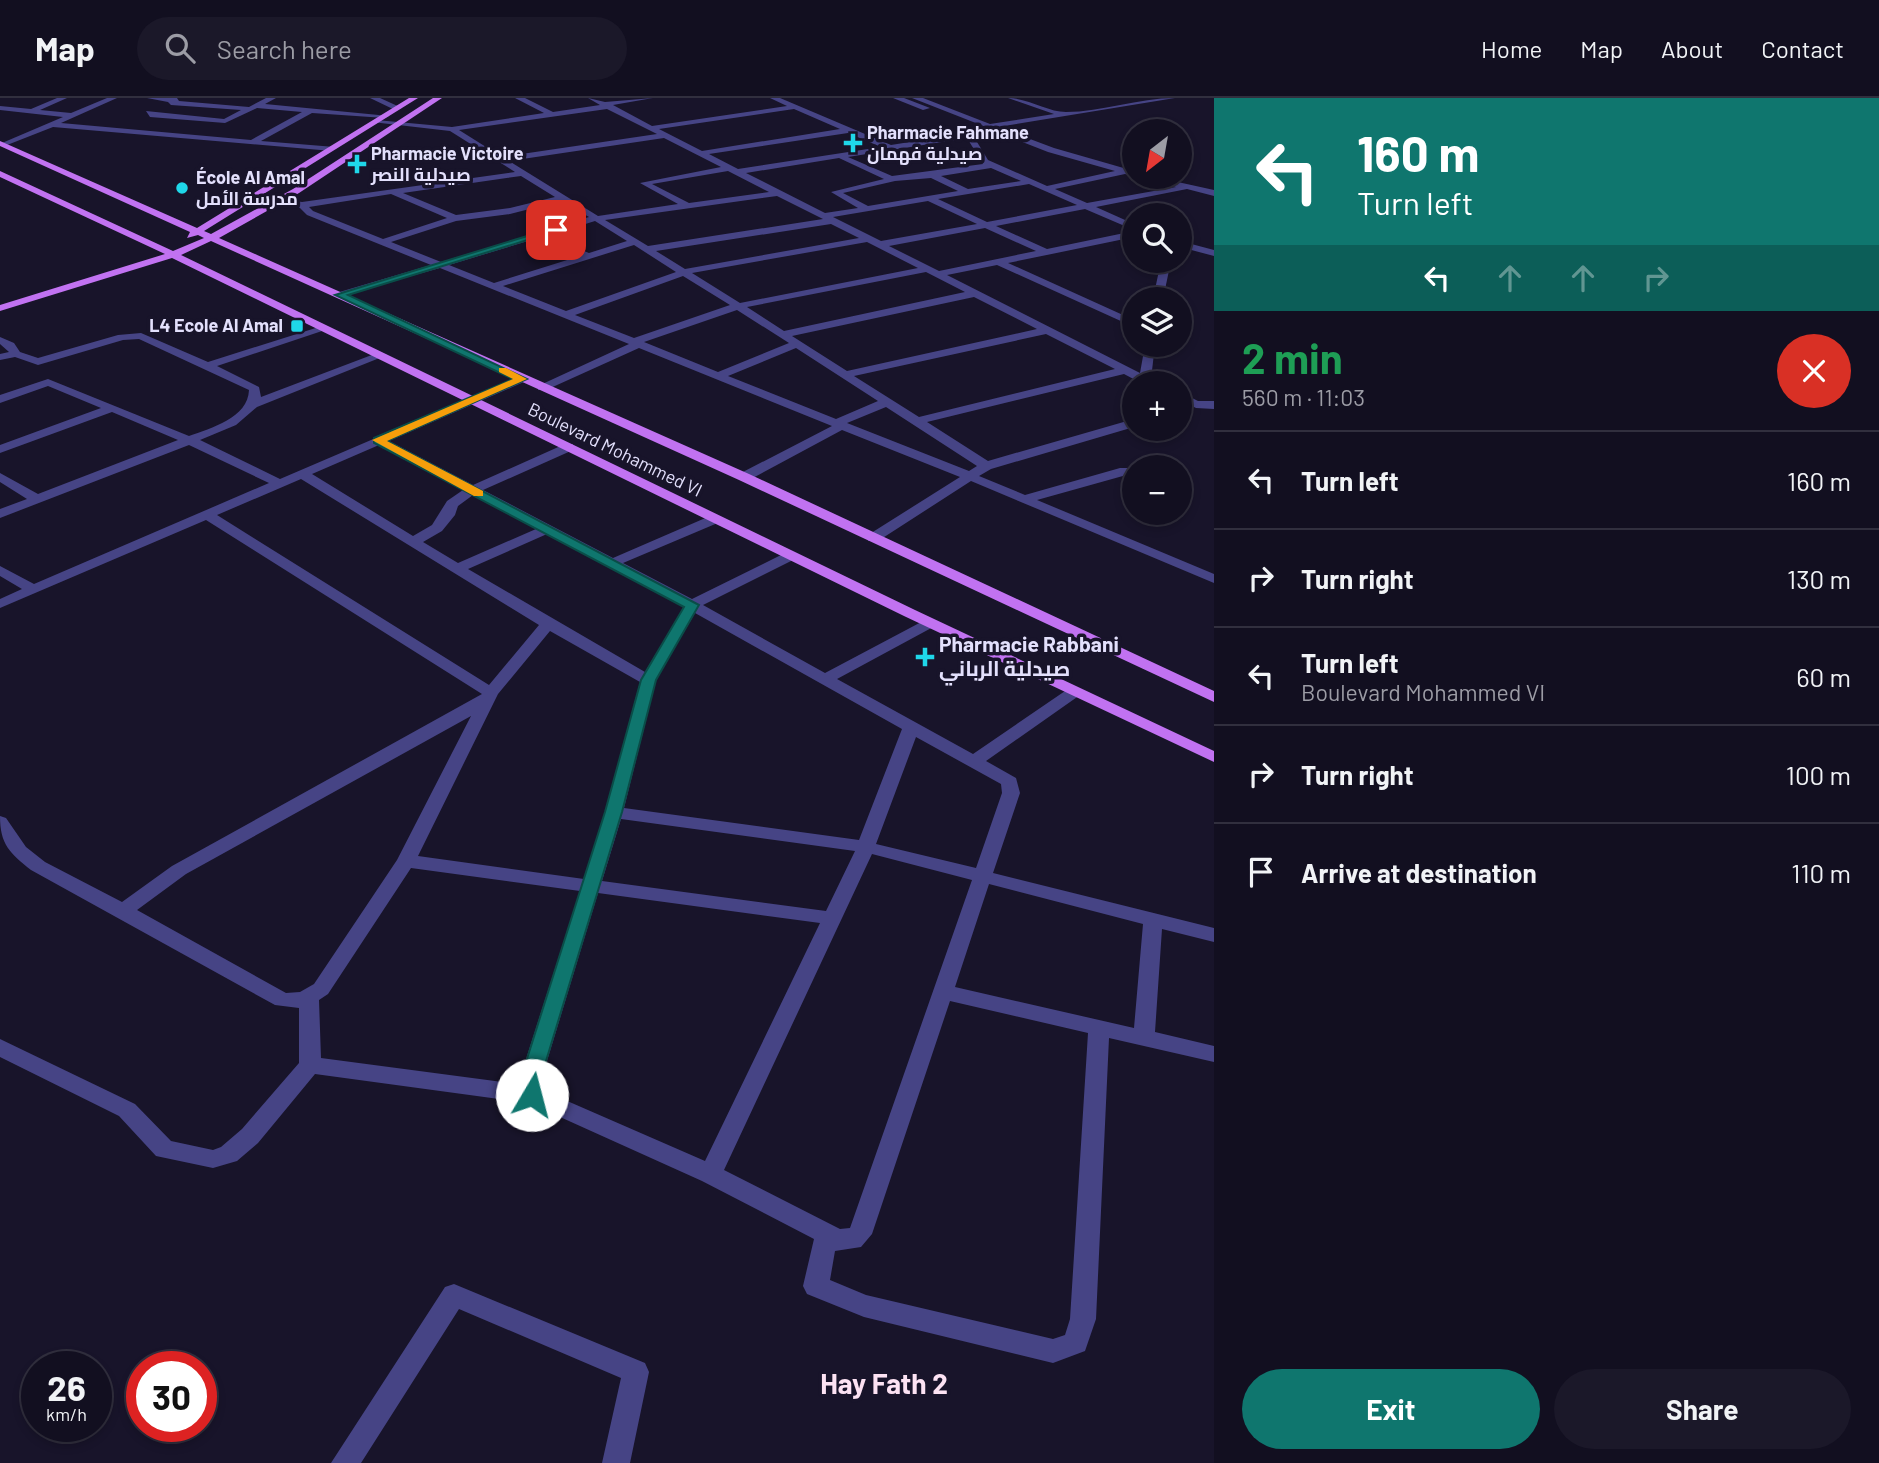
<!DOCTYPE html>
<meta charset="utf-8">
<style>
body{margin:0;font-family:Barlow,Cairo,sans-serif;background:#1b1829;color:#f1f3f6;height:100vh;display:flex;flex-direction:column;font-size:26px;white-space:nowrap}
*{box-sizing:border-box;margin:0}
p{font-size:23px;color:#9c9ca5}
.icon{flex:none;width:38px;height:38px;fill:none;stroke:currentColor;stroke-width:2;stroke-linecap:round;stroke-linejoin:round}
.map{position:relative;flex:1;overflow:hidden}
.panel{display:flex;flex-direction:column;background:#120f20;width:665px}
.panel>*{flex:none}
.top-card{background:#0f766e;color:#fff;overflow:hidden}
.needle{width:46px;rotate:211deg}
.fabs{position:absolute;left:1122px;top:21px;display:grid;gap:14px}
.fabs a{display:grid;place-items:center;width:70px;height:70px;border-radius:50%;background:#120f20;box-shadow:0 4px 10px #0003,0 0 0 2px #312f3e;font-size:35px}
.speed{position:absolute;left:21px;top:1253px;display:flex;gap:14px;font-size:35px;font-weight:700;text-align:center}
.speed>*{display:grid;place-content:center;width:91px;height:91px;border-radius:50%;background:#120f20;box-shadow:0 4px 10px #0003,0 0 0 2px #312f3e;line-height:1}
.speed small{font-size:18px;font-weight:400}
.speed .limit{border:10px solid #d22;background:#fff;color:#111}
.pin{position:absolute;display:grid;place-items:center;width:60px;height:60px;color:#fff;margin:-30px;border-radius:14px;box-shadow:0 4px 10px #0006}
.me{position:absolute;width:77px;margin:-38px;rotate:8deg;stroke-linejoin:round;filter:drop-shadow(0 0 5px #0008)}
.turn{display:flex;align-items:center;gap:24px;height:147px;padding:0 28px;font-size:32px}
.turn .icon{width:91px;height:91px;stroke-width:2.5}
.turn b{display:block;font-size:49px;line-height:60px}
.lanes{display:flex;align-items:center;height:66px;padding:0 28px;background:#0003;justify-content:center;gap:35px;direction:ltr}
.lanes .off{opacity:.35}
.round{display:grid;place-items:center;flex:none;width:74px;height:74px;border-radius:37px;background:#1b1829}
.head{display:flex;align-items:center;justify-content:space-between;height:119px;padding:0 28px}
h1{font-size:42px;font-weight:700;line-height:52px;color:#1e9e55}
.primary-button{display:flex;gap:14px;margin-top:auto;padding:14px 28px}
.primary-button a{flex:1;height:80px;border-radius:42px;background:#0f766e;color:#fff;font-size:28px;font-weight:700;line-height:80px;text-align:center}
.primary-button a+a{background:#1b1829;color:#f1f3f6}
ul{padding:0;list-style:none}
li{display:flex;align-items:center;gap:21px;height:98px;padding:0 28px;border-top:2px solid #312f3e}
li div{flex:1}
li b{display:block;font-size:26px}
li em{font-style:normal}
header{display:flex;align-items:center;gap:42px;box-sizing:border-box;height:98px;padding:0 35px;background:#120f20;border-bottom:2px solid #312f3e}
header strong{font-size:33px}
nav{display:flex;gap:38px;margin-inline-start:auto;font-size:24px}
.search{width:490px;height:63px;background:#1b1829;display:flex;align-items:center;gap:18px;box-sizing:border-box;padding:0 24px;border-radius:38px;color:#9c9ca5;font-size:26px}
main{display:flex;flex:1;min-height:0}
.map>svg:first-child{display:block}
</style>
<header>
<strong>Map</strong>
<div class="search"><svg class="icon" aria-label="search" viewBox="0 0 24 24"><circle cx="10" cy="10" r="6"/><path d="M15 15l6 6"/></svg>Search here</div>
<nav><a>Home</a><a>Map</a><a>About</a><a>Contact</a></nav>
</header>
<main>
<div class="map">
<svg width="1214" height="1365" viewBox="0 0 1214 1365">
<rect width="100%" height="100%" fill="#18142a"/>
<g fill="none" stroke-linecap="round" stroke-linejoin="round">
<!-- minor -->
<path fill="#464485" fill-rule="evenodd" d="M57 0H67L40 12 71 15 107 0H117L61 25 251 42 302 14 257 10 225 25 150 19 146 13 224 21 241 12 171 7 168 4 147 0H177L179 3 249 9 266 0H276L265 6 389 18 385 20 312 15 261 43 335 49 332 53 53 29 2 49V45L63 19 0 12V8L31 11Z
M370 0H380L402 10 395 12Z
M515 0H525L553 14 600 7 588 0 605 4 653 0 613 7 652 28 787 8 770 0H780L891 47 991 31 912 0H923L990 26 1054 16 1008 0C1028 0 1048 14 1066 14 1102 14 1138 0 1175 0L998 29 1054 50 1134 73V79L1125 76 1055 91 1087 105 1176 89 1141 79H1155L1214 92V98L1187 91 1096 109 1134 126V132L1085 111 996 128 1047 151 1134 133V139L1008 165 1134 222V229L997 167 947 177 1140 275 1145 247H1155L1151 281 1157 285H1141L1124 276 927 324 988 363 1134 321V329L991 371 979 378 1025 397 1120 370H1130V376L1037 402 1214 476V485L971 383 878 443H868V437L960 379 842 332 749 382H739V376L832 328 639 250 546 292H538V288L629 246 440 170 336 199V195L431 167 307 117 300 110 252 99 256 96 302 104 515 74 450 33 372 24 376 22 452 29 544 15ZM607 11 657 36 502 59 459 32ZM794 11 840 31 702 53 659 31ZM848 35 881 49 738 71 709 56ZM999 35 1048 54 1115 73 1047 88 988 62 974 39ZM664 40 721 69 640 85 678 106 598 118 509 63ZM967 40 983 66 892 78 848 59ZM839 60 884 81 831 94 858 110 825 115 746 75ZM991 70 1021 83 968 91 941 78ZM728 73 769 94 689 105 652 86ZM521 78 555 99 510 110 456 117 403 95ZM931 80 958 93 868 108 843 95 895 83ZM1029 86 1077 107 987 124 938 101ZM391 96 447 120 383 141 313 113 309 109ZM777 98 823 121 648 148 605 122ZM561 103 589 119 441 164 391 144 456 123 510 116ZM928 103 977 126 881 143 833 119ZM595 123 627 143 589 155 547 138ZM831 126 859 140 685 171 656 153ZM985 130 1036 153 939 173 889 148ZM538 140 580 158 494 185 449 167ZM867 144 918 170 740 205 692 175ZM634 147 676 174 566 213 503 188ZM926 174 965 194 784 233 747 209ZM683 178 730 207 634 240 575 217ZM974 199 1037 231 847 273 792 238ZM737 212 789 245 718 274 644 244ZM1046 236 1115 271 919 319 854 278ZM796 250 878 303 836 321 728 278ZM886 309 977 368 969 373 847 325Z
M893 0H904L930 10 923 12Z
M1180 143 1214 152V158L1180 149Z
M1161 163H1171L1163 201H1153Z
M322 228 331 230 217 268 259 289 261 299 377 255 387 257 257 309 236 327 200 342 280 381 518 279H526V283L389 343 473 387 565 346H573V352L483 392 613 460 710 418H720V424L623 465 692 501 785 455H795V461L703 507 825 575 925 522H935L938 525 935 528 837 581 973 656 1068 591H1080L1082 594 1080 597 986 663 1016 680 1020 695 993 775 1214 830V844L1162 831 1155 934 1214 948V964L1109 940 1096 1221 1085 1253 1053 1265 864 1219 807 1196 803 1188 814 1141 702 1083 529 1005 315 976 258 1045 237 1063 213 1070 156 1058 119 1018 0 959V941L135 1006 171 1043 213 1052 221 1049 242 1031 299 965V910L275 907 31 772C10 755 0 747 0 718L6 720 26 749 45 764 122 804 172 768 482 596 206 422 0 510V501L22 491 0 478V468L34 486 269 385 189 347 0 420V411L27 401 0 384V375L38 396 178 342 112 314 0 355V347L101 310 48 288 0 305V297L48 281 189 338C211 330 248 320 249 292L139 241 123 242 38 267 15 259 0 262V256L9 254 0 246V239L14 245 20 254 38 260 118 237 141 235 208 264ZM379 347 463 392 447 403 432 427 413 438 312 376ZM301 381 539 527 489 587 217 417ZM473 397 536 431 458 465 423 444 442 433 455 417 458 408ZM547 436 684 509 645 574 468 471ZM695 515 902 631 859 742 624 710 656 582ZM550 533 640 584 605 714 584 781 418 758 498 596ZM471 618 397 762 314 886 300 894 286 895 137 812 186 776ZM916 639 1001 686 1002 695 976 770 876 746ZM621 721 855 753 826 813 602 783ZM872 756 972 782 850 1130 840 1131 724 1072ZM411 770 580 793 518 986 321 960 319 902 328 896ZM989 786 1143 826 1134 930 955 889ZM598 795 820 825 705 1063 542 992 540 986ZM950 903 1088 935 1070 1221 1065 1237 1053 1241 866 1197 830 1182 835 1153 861 1149 872 1136Z
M1180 294 1198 303H1214V311L1196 310 1180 302Z
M454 1186 645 1265 649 1274 630 1365H602L621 1280 459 1211 361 1365H331L445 1189Z"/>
<!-- major -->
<path fill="#c172f1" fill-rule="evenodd" d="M409 0H418L204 133 211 136 293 91 433 0H442L299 95 219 140 749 376 1214 593V604L739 382 211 143 181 157 915 512 1214 653V664L904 518 172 160 0 213V207L165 156 0 79V73L173 153 204 140 198 137 187 140 190 134 0 48V43L197 130Z"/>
</g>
<!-- route -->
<path fill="#0f766e" stroke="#0a4d48" stroke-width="2" d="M553 130 560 132 348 197 527 281 387 343 699 507 656 582 622 714 539 986 542 997 539 1002H524L519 986 605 714 641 582 684 509 374 345V340L513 281 335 197Z"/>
<!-- slow -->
<path fill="#f59e0b" d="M499 270H506L527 281 387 343 483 393V398H474L372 342 513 281 499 274Z"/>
<!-- markers -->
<g fill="#1fd7e9" stroke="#18142a" stroke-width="2.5">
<path d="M849.5 34.5h7v7h7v7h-7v7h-7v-7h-7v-7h7z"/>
<path d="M353.5 55.5h7v7h7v7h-7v7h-7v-7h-7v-7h7z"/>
<circle cx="182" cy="90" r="7"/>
<rect x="290" y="221" width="14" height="14" rx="3.5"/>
<path d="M921.5 548.5h7v7h7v7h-7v7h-7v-7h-7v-7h7z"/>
</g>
<g text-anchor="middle" stroke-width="7" stroke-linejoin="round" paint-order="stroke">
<!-- far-poi labels -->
<g font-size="18" font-weight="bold" fill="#e3e0fc" stroke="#18142a" text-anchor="start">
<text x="867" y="41">Pharmacie Fahmane<tspan x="867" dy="21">صيدلية فهمان</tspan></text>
<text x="371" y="62">Pharmacie Victoire<tspan x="371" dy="21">صيدلية النصر</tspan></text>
<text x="196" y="86">École Al Amal<tspan x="196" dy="21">مدرسة الأمل</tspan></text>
<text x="283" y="234" text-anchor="end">L4 Ecole Al Amal</text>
</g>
<!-- far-street labels -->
<g font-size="18" fill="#e3e0fc" stroke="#18142a">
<text transform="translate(615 352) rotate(26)" y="6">Boulevard Mohammed VI</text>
</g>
<!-- poi labels -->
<g font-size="21" font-weight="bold" fill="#e3e0fc" stroke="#18142a" text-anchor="start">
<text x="939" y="554">Pharmacie Rabbani<tspan x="939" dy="24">صيدلية الرباني</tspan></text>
</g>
<!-- near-quarter labels -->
<g font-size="28" font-weight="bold" fill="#fce2f3" stroke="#18142a">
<text x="884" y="1296">Hay Fath 2</text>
</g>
</g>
</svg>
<div class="fabs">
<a><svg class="needle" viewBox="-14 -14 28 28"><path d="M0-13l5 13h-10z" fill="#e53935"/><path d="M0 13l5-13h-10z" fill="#9c9ca5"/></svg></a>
<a><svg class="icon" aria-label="search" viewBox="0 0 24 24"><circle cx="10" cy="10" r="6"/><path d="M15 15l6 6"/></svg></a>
<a><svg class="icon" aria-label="layers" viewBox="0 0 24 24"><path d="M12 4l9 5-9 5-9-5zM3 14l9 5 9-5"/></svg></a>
<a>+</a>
<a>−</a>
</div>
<div class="speed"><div>26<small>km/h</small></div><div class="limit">30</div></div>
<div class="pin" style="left:556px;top:132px;background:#d93025"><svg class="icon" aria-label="arrive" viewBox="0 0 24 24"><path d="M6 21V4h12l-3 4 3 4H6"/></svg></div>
<svg class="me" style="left:532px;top:997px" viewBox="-20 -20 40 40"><circle r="19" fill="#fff"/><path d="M0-13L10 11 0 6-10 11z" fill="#0f766e"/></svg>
</div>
<section class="panel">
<div class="top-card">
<div class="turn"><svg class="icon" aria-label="left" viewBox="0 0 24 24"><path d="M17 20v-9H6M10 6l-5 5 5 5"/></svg><div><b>160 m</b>Turn left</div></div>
<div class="lanes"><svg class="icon" aria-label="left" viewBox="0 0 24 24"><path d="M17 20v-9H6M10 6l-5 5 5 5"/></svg><svg class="icon off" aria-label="ahead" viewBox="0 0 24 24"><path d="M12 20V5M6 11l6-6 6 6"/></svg><svg class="icon off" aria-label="ahead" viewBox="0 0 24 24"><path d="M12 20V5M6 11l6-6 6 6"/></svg><svg class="icon off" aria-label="right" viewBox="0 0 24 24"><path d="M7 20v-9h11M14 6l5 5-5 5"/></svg></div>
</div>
<div class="head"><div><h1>2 min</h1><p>560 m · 11:03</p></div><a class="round" style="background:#d93025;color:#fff"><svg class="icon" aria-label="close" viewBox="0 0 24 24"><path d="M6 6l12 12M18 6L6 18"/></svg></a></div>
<ul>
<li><svg class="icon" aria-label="left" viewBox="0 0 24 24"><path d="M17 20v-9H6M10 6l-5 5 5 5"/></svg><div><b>Turn left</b></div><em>160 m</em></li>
<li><svg class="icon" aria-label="right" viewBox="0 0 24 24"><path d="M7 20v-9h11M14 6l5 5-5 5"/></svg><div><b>Turn right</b></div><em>130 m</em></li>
<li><svg class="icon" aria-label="left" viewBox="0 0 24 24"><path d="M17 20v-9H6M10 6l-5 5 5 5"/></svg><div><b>Turn left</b><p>Boulevard Mohammed VI</p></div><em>60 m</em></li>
<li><svg class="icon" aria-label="right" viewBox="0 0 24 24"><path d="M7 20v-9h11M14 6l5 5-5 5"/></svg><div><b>Turn right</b></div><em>100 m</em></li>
<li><svg class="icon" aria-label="arrive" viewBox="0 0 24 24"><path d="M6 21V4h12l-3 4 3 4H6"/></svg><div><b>Arrive at destination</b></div><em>110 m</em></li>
</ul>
<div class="primary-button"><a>Exit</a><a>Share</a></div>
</section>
</main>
